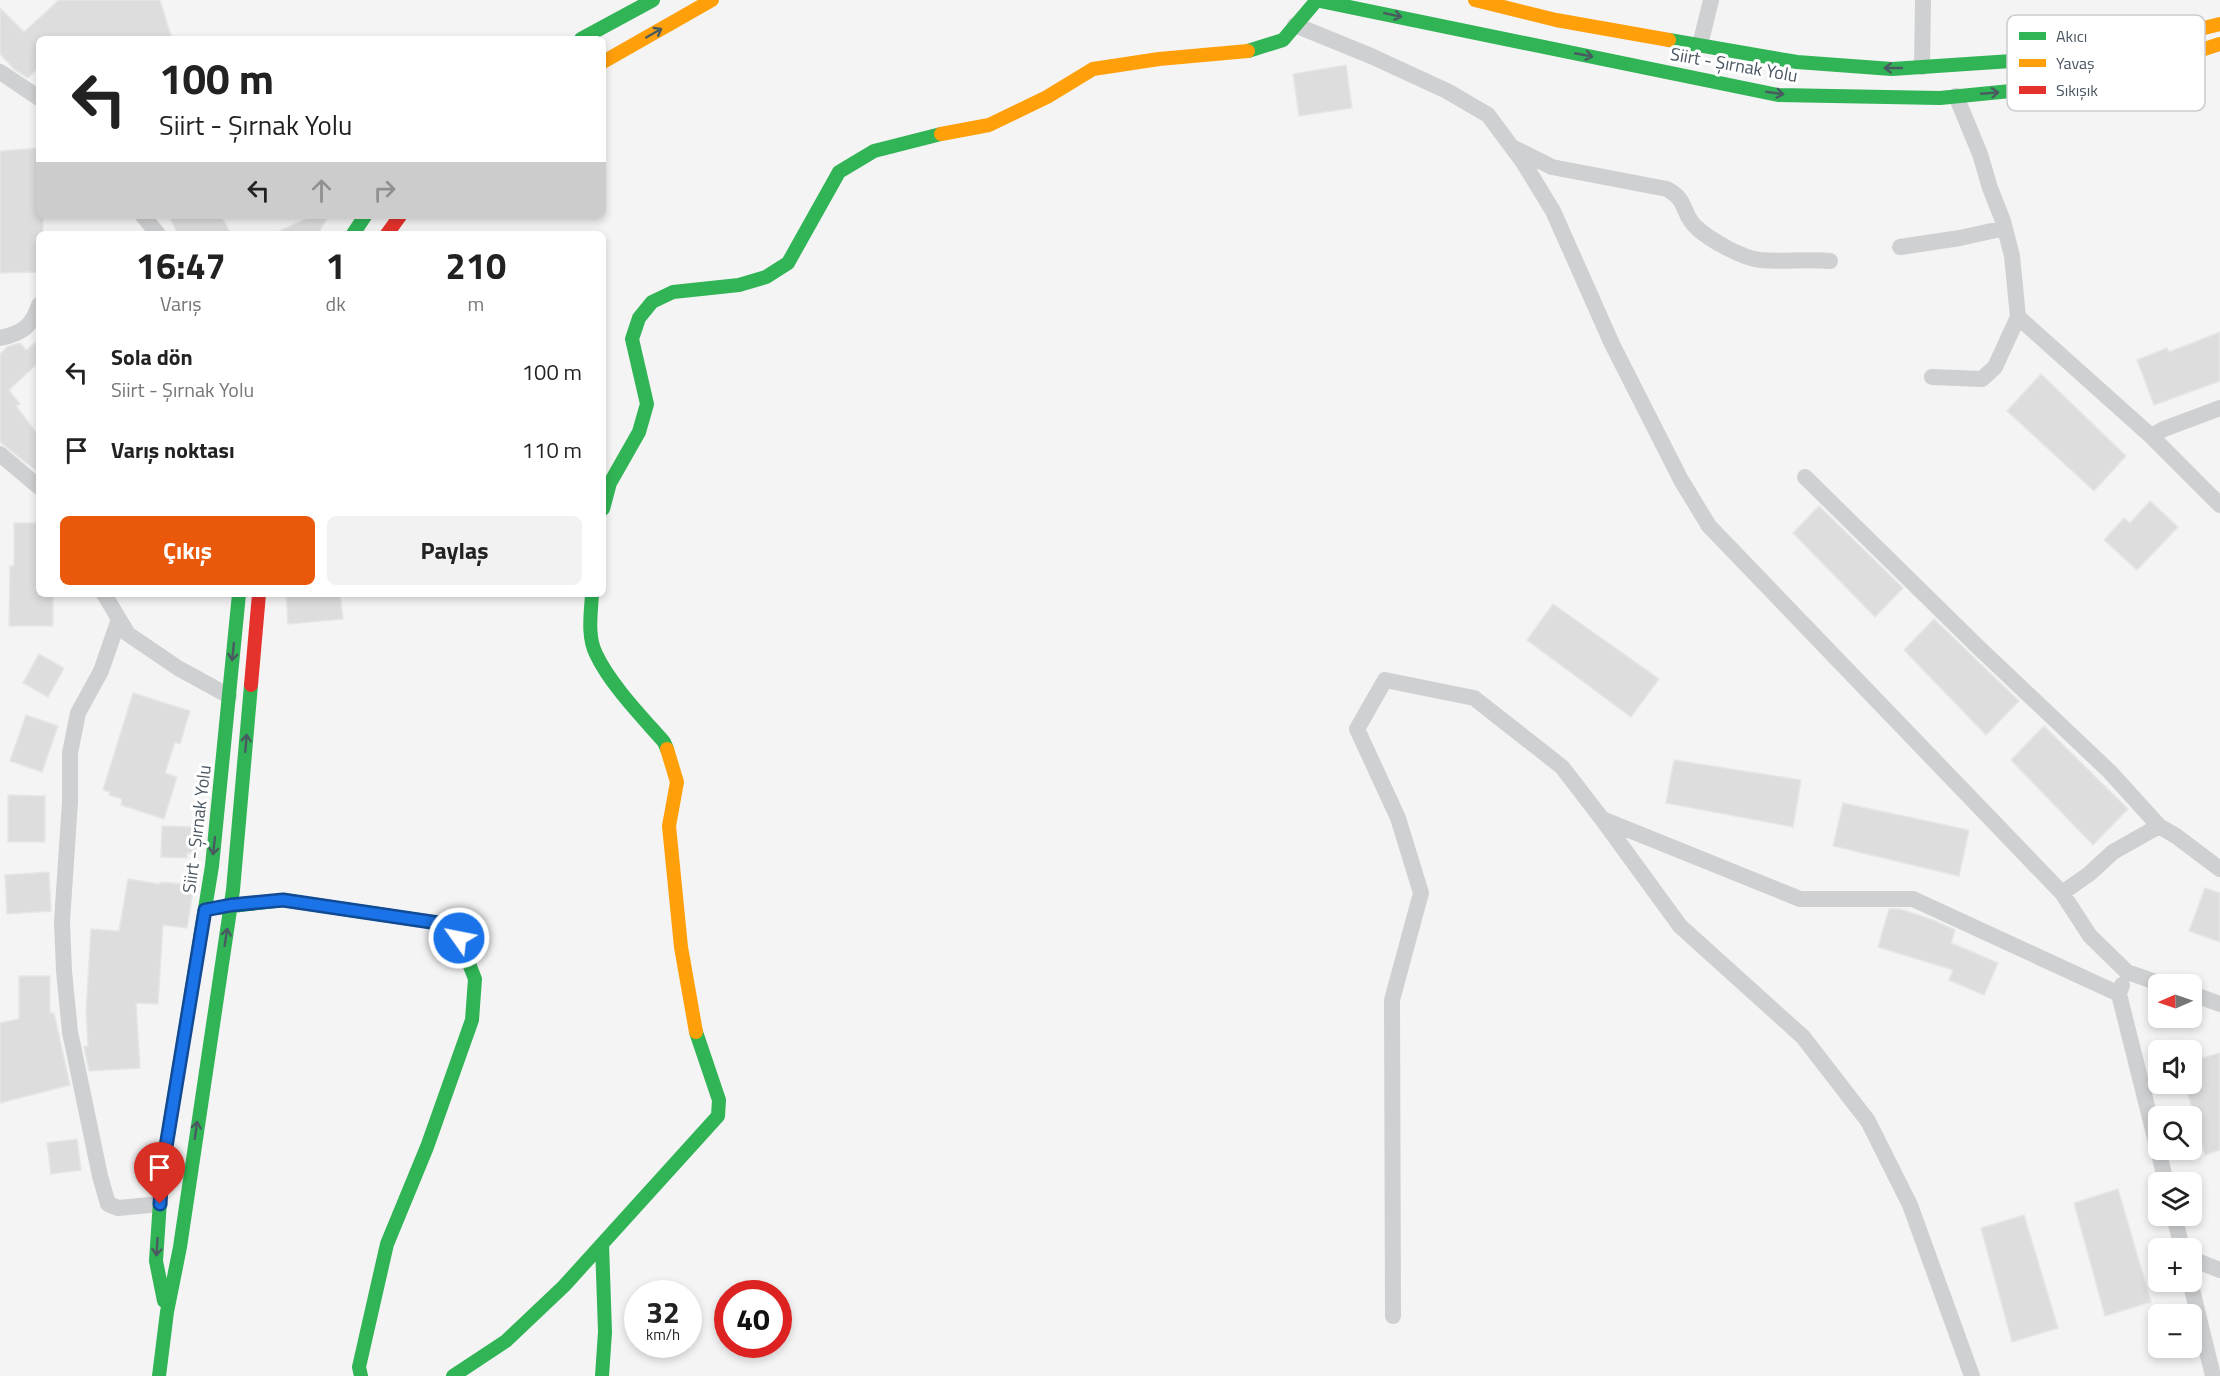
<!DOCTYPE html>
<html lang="tr">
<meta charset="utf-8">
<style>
body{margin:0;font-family:"Titillium Web",sans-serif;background:#f2f2f2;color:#222;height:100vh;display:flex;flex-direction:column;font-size:22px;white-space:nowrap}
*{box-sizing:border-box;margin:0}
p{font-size:20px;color:#767676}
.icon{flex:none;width:33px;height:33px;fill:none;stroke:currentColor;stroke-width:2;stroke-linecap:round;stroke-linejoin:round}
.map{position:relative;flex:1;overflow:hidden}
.side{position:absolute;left:36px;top:231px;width:570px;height:366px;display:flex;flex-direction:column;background:#fff;border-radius:9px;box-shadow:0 3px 9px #0003}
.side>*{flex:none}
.guide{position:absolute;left:36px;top:36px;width:570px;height:183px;border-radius:9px;box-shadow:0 3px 9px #0003;background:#fff;color:#222;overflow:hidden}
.needle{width:39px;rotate:268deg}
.buttons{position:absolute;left:2148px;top:974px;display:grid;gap:12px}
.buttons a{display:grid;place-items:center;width:54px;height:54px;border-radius:9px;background:#fff;box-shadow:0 3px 9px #0003;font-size:30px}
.speed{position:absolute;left:624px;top:1280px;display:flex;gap:12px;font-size:30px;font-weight:700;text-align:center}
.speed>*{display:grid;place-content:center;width:78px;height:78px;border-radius:50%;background:#fff;box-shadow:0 3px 9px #0003;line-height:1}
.speed small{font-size:15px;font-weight:400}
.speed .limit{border:9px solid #d22;background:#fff;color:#111}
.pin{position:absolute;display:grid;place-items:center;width:51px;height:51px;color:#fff;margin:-62px -26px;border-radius:50% 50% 50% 0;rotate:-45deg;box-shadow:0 0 6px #0007}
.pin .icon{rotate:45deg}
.me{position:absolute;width:66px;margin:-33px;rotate:303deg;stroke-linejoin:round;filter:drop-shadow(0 0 4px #0008)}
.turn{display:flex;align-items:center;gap:21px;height:126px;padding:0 24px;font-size:27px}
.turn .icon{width:78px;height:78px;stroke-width:2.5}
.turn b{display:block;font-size:42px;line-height:51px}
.lanes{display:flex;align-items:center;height:57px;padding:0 24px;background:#0003;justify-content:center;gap:30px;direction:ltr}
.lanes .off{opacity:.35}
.eta{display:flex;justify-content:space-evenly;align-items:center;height:102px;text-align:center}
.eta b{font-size:36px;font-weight:700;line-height:42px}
.action{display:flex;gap:12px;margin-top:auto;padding:12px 24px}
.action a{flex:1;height:69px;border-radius:9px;background:#ea580c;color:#fff;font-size:24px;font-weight:700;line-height:69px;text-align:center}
.action a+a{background:#f2f2f2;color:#222}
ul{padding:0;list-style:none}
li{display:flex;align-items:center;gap:18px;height:78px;padding:0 24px}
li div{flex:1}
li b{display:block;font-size:22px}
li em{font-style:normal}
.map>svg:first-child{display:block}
</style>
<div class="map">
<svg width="2220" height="1376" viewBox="0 0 2220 1376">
<rect width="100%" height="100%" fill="#f4f4f4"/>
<!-- building -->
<path fill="#ddddde" stroke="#e5e6e7" stroke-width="1.5" d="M59 0H160L172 39H39V67L28 78 15 70 0 54V8L24 32Z
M1346 65 1352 108 1299 116 1293 74Z
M39 148V216H43V234H39V272L0 273V151Z
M169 216H221L231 234H178Z
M312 216H328L318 234H273Z
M2220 332V381L2154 405 2137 360 2167 348 2169 352Z
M39 340V362L9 390 20 404 16 406 39 436V473L0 442V354L7 347 20 343 26 350Z
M2041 374 2126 456 2094 491 2007 411Z
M2150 501 2178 527 2137 570 2104 540 2124 518 2130 523Z
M1819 506 1903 588 1875 617 1793 533Z
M14 523H39V594H53V626H9L10 566H14Z
M286 594H340L343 619 288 624Z
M1553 604 1659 679 1631 717 1527 640Z
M1934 619 2019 701 1986 735 1904 650Z
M39 654 64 668 48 697 23 683Z
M133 693 190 711 180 744 175 742 165 773 177 777 164 819 121 805 122 799 109 795 110 792 103 790Z
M26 715 58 726 42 772 10 761Z
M2044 726 2128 809 2093 845 2011 760Z
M1674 760 1801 780 1793 827 1666 803Z
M8 795 45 796V842H8Z
M1843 803 1969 830 1959 876 1833 846Z
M162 826 200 827 197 853H187V858L161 857Z
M49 872 51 911 7 914 5 875Z
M128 879 160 884V882L194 885 187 928 163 925 158 1004 136 1003 140 1068 89 1071 84 1047 88 1046 86 1012 91 929 119 931Z
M2205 888 2220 893V942L2189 931Z
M1889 909H1900L1933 920 1955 930 1951 943 1998 963 1984 995 1949 980 1953 970 1878 947Z
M19 976H50V1013H54L70 1085 0 1103V1023L19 1019Z
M2220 1053V1150L2205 1155 2185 1083H2192V1061Z
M77 1139 81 1170 51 1174 47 1143Z
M2118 1189 2151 1302 2105 1316 2074 1203Z
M2024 1215 2058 1328 2012 1342 1981 1228Z"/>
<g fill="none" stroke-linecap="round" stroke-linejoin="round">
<!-- street -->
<path stroke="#ced0d2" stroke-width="16" d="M1295 25 1371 56 1447 91 1488 115 1523 162 1553 211 1612 344 1681 480 1709 526 2062 893 2090 936 2127 972 2162 984
M1700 45 1711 0
M1922 67 1923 0
M0 72 39 98
M1516 149 1552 167 1667 189C1689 201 1681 214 1697 228 1710 240 1742 258 1760 260 1783 262 1807 259 1830 261
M143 216 158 234
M1900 247 1960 238 2005 228
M2018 317 2151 436 2220 505
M0 338C23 333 32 326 39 305
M1932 377 1982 379 1995 367 2018 317 2012 256 2003 221 1990 188 1980 154 1956 96
M2151 436 2164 429 2220 408
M0 454 39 487
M1805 477 1976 645 2110 772 2159 826 2113 852 2089 874 2062 893
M104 594 128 634 178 668 229 696
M119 619 101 671 78 713 70 753V802L62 921 64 971 70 1032 100 1176 108 1204 118 1208 160 1204
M1602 819 1680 926 1803 1037 1868 1121 1910 1205 1972 1376
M2159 826 2176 836 2220 869
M2122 985 2119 994 2166 1182
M2192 994 2220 1004
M2174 1215 2182 1248
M2192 1259 2220 1270
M2190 1281 2213 1376
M1393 1316 1392 1000 1421 893 1398 818 1357 729 1385 680 1474 698 1562 767 1602 819 1800 899H1913L2119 994"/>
<!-- fast -->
<path stroke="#30b455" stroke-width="14" d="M1315 0 1778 95 1940 98 2021 90
M581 39 653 0
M1669 40 1797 62 1892 69 2056 58
M1248 51 1283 40 1317 0
M353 234 365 216
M603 509 610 483 639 432 647 404 632 339 639 318 652 302 673 292 739 285 766 277 788 263 839 172 874 151 941 134
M592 594C591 613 587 636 596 654 610 684 642 717 664 742L667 749
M216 908 283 900 445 924 459 938 475 979 472 1020 427 1147 387 1244 359 1367 361 1376
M602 1244 605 1332 602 1376
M164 1301 156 1261 162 1171 212 866 239 594
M159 1376 167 1312 180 1247 233 890 251 685
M453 1376 506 1341 564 1286 718 1116 719 1100 696 1032"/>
<!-- slow -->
<path stroke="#ff9f0a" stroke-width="14" d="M1475 0 1556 20 1669 40
M2056 58 2096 55 2220 24
M603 62 712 0
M2021 90 2114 78 2220 44
M941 134 989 125 1047 97 1093 69 1159 59 1248 51
M667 749 677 782 669 826 681 947 696 1032"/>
<!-- jam -->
<path stroke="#e5322d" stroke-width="14" d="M387 234 400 216
M251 685 259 594"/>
</g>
<!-- one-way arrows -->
<defs><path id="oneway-shaft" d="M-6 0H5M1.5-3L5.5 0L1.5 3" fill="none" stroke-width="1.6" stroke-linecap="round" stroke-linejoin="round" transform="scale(1.5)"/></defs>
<g stroke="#495b60">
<use href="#oneway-shaft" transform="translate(1393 15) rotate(12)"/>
<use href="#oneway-shaft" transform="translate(654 33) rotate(-30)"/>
<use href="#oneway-shaft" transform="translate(1584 55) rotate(11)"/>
<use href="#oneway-shaft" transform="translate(1893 68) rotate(-180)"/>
<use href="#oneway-shaft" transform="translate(1775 93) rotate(8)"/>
<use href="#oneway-shaft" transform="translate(1990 93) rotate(-5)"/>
<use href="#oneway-shaft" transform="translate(233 652) rotate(96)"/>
<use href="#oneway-shaft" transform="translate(246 743) rotate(-85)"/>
<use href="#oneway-shaft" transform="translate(214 846) rotate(96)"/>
<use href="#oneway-shaft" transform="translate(226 937) rotate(-81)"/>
<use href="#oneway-shaft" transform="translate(196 1130) rotate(-82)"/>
<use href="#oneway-shaft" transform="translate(157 1247) rotate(94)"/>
</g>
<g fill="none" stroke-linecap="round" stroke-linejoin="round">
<defs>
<path id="route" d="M160 1204 162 1171 205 910 231 905 283 900 445 924 459 938"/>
</defs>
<!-- route casing -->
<use href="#route" stroke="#114b97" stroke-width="15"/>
<!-- route -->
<use href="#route" stroke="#1a73e8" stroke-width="10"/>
</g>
<g text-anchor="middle" stroke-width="6" stroke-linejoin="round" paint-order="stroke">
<!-- street labels -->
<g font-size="18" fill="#4a5661" stroke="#fff">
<text transform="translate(1734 65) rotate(10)" y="6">Siirt - Şırnak Yolu</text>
<text transform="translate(197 829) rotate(-83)" y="6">Siirt - Şırnak Yolu</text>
</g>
</g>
<!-- legend -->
<rect x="2007" y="15" width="198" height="96" rx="9" fill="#fff" stroke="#c9ccd0" stroke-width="1.5"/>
<rect x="2019" y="32" width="27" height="8" fill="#30b455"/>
<rect x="2019" y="59" width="27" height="8" fill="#ff9f0a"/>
<rect x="2019" y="86" width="27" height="8" fill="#e5322d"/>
<g font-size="16" fill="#4a5661">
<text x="2056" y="42">Akıcı</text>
<text x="2056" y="69">Yavaş</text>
<text x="2056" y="96">Sıkışık</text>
</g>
</svg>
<div class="buttons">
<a><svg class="needle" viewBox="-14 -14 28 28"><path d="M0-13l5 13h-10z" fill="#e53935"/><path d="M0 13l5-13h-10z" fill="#767676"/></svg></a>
<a><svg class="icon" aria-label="sound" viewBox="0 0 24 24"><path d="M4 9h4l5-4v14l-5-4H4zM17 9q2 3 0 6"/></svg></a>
<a><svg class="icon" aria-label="search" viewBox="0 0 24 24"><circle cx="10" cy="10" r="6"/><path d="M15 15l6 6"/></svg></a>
<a><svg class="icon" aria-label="layers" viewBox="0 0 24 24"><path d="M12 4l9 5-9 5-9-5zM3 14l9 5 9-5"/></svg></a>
<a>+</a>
<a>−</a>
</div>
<div class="speed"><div>32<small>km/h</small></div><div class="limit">40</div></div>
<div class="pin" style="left:160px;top:1204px;background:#d93025"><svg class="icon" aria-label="arrive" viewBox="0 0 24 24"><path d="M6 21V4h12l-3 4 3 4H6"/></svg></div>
<svg class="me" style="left:459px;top:938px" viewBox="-20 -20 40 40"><circle r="17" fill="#1a73e8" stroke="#fff" stroke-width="3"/><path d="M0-11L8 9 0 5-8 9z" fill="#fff"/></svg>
<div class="guide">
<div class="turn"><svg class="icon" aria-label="left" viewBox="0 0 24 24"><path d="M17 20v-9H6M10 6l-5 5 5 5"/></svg><div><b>100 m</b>Siirt - Şırnak Yolu</div></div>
<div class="lanes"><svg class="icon" aria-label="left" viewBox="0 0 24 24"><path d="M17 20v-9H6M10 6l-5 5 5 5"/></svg><svg class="icon off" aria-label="ahead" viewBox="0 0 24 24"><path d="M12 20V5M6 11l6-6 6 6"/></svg><svg class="icon off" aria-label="right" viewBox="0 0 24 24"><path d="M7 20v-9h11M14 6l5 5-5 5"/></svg></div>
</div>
<section class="side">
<div class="eta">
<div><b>16:47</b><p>Varış</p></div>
<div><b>1</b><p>dk</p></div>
<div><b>210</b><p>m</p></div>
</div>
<ul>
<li><svg class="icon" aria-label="left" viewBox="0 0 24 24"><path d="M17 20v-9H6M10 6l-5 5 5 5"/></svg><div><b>Sola dön</b><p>Siirt - Şırnak Yolu</p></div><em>100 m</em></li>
<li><svg class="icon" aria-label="arrive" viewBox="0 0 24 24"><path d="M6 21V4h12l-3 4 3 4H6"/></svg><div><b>Varış noktası</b></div><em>110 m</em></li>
</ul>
<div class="action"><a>Çıkış</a><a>Paylaş</a></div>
</section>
</div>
